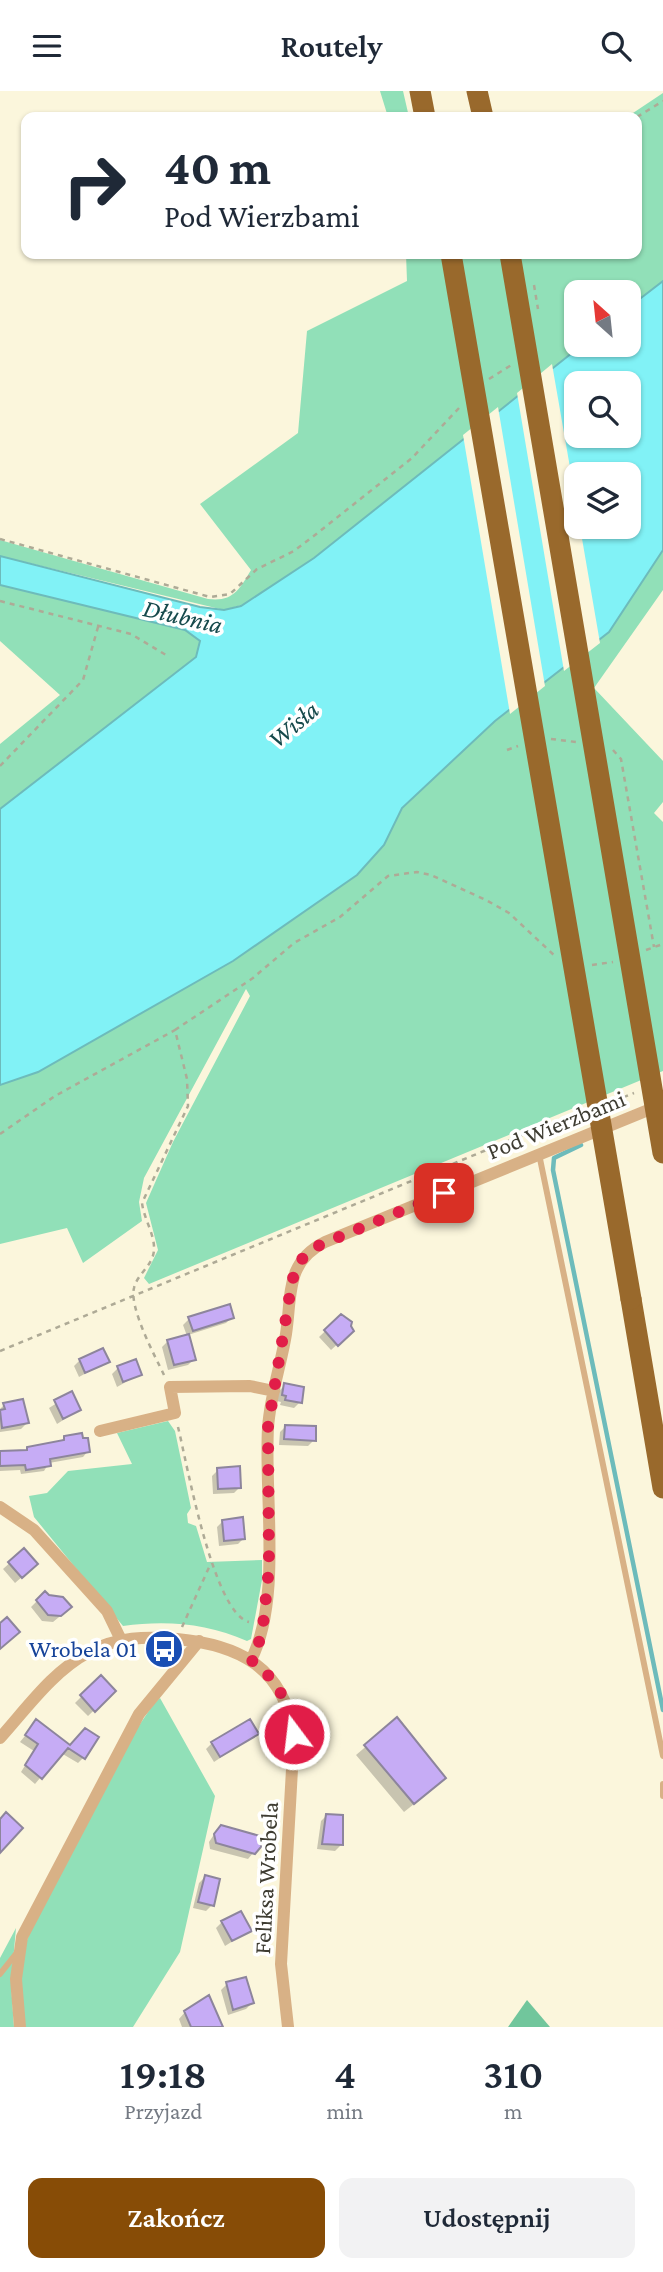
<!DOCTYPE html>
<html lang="pl">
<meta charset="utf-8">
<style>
body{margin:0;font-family:"Crimson Pro",serif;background:#f2f2f3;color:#1f2937;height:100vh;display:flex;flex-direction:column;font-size:26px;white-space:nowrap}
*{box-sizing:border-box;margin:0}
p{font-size:23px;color:#747a83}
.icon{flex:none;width:38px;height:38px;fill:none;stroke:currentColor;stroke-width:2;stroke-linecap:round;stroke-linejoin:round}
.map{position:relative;height:1936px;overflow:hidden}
.details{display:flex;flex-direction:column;background:#fff;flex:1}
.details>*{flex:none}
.guide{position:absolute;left:21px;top:21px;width:621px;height:147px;border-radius:14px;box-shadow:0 2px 5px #0004;background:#fff;color:#1f2937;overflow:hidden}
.needle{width:46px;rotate:333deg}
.fabs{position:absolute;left:564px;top:189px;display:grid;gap:14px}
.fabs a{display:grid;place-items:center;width:77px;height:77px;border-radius:14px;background:#fff;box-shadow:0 2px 5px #0004;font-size:35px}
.pin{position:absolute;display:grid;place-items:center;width:60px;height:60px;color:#fff;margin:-30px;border-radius:14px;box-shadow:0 4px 10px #0006}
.me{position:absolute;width:77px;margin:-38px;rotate:345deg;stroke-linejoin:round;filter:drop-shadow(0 0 5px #0008)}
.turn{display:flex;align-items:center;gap:24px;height:147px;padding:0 28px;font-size:32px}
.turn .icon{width:91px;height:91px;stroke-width:2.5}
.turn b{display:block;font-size:49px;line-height:60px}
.eta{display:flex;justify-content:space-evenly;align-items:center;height:119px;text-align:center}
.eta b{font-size:42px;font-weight:600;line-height:49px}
.primary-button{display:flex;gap:14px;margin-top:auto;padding:14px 28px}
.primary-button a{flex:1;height:80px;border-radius:14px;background:#874c06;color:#fff;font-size:28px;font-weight:600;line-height:80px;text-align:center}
.primary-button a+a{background:#f2f2f3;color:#1f2937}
header{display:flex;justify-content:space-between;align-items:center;height:91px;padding:0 28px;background:#fff;font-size:32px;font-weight:600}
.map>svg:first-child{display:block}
</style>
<header><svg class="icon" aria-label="menu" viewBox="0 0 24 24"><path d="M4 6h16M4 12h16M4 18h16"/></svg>Routely<svg class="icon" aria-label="search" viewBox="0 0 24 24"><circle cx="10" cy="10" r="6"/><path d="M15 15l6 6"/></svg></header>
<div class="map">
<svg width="663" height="1936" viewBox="0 0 663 1936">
<rect width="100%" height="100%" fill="#fbf6dc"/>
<!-- green -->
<path fill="#91e0b8" d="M380 0H403L409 26H388Z
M663 2V190L628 217V201H576V254H582L314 467 245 513 224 519 0 465V449L208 508C233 511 239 499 251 479L200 413 298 342 307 240 407 190 406 163H637V26H627Z
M663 459V499L594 597 663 670V711L654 722 663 731V980L149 1193 144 1187 158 1159 146 1112 173 1051 250 905 246 898 144 1087 139 1111 142 1130 83 1172 67 1137 0 1153V994L38 981 233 870 357 784 384 754 402 717 495 630 609 541Z
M0 494 185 539 200 550 196 566 0 718V653L60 604 0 550Z
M168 1330 175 1340 191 1417 187 1423 188 1432 196 1435 207 1471 262 1469V1489L251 1548 247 1550C207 1532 165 1529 123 1535L34 1426 29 1405 47 1402 68 1380 132 1373 117 1342Z
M160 1607 215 1705 180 1861 133 1936H25C22 1911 17 1886 23 1861 32 1827 137 1624 160 1607Z
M16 1837 11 1893 14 1936H0V1867Z"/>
<!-- forest -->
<path fill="#71c69c" d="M527 1909 550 1936H508Z"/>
<!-- water -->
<path fill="#81f2f6" stroke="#6dbbbb" stroke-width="2" fill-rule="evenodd" d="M663 190V459L609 541 495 630 402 717 384 754 357 784 233 870 38 981 0 994V718L196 566 200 550 185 539 0 494V465L200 516 224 519 241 515 314 467 582 254H628V217ZM576 292H628V345H576ZM576 383H628V436H576Z"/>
<!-- pier -->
<path fill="#fbf6dc" d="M552 273 576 411V436H580L600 552 564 580 517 302Z
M498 316 545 595 510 623 463 344Z"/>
<!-- shadow -->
<path fill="#0003" d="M341 1225 352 1240 331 1259 319 1246Z
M232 1226 226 1232 188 1244 194 1268 188 1274 168 1279 162 1256 168 1250 187 1245 183 1234 189 1228Z
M80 1269 108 1270 79 1286 74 1275Z
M118 1277 140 1283 117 1296 112 1283Z
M285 1294 300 1311 294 1317 280 1314 281 1311 277 1310 279 1300Z
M71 1303 79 1319 57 1333 49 1317Z
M4 1314 27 1332 21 1338 0 1341V1318Z
M286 1335 314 1349 308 1355 279 1354 280 1341Z
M65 1346 88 1360 83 1366 49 1372 44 1380 21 1383 20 1379 0 1380V1362L24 1361 28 1357 59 1352Z
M218 1379 240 1396 234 1402 213 1403 212 1385Z
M223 1430 244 1447 238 1453 219 1455 217 1436Z
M24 1459 30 1479 15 1492 3 1478Z
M37 1510 64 1522 53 1531 42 1530 31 1516Z
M101 1586 114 1600 88 1625 75 1612Z
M397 1629 434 1697 404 1721 356 1664Z
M37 1630 84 1666 78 1672 61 1662 35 1693 21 1681 34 1660 20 1651Z
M256 1643 214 1671 206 1658 212 1652Z
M327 1724 341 1754 335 1760 317 1758 321 1730Z
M215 1742 259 1755 248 1768 210 1758 209 1751Z
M205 1786 212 1814 206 1820 193 1817 199 1792Z
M222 1831 249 1840 225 1855 216 1837Z
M227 1893 252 1912 246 1918 228 1924 221 1899Z
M185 1921 221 1936H182L179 1928Z"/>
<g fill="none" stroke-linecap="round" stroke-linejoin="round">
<!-- stream -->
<path stroke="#6dbbbb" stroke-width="4.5" d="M581 1054 554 1067 553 1079 663 1619"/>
</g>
<!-- building -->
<path fill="#c6acf5" stroke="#8d859c" stroke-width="2" d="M230 1213 234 1227 193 1240 188 1226Z
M341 1223 352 1231 351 1235 354 1240 338 1255 324 1239Z
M189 1243 196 1269 174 1274 167 1249Z
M103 1257 110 1271 85 1282 79 1268Z
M136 1268 142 1284 123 1291 117 1275Z
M284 1292 304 1296 302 1312 285 1309 286 1305 282 1304Z
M72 1300 81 1319 63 1328 54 1309Z
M23 1308 29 1332 2 1337 0 1319 5 1318 3 1312Z
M285 1334 316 1335V1350L284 1348Z
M82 1342 83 1347H88L90 1361 50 1368 51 1375 26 1379 25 1374 0 1375V1360L27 1359V1356L64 1349V1345Z
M240 1375 241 1397 218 1398 217 1377Z
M243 1426 245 1448 224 1450 222 1429Z
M24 1457 38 1473 22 1487 8 1471Z
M45 1500 49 1504 63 1506 72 1516 61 1525 48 1524 36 1509Z
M7 1526 20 1541 0 1558V1532Z
M101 1584 116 1600 95 1621 80 1604Z
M397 1626 446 1687 414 1713 364 1654Z
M36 1628 70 1654 85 1637 99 1646 85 1668 68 1657 42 1688 25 1674 38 1653 25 1644Z
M250 1628 259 1643 220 1666 211 1651Z
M6 1721 23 1737 0 1762V1728Z
M326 1723 343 1724V1754L322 1753Z
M221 1734 260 1745 261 1756 255 1763 216 1752 214 1743Z
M205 1784 220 1788 214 1815 198 1811Z
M241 1820 252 1840 232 1850 221 1830Z
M246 1886 254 1912 233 1919 226 1891Z
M209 1904 223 1936H191L184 1920Z"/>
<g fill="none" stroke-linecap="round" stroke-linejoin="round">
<!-- path -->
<path stroke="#aeaa96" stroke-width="2.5" stroke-dasharray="5 5" stroke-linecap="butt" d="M637 26 663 10
M534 194 538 218
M489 288 513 273
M0 448 210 506 230 503 257 478 294 460 315 444 412 367 459 317
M0 510 131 543 166 564
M551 648 576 651
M507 659 518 655
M613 659 621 668 654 856
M0 675 83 589 98 536
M646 859 663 853
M592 874 613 871
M614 1010 634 1002
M0 1043 55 1005 175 939
M0 1260 542 1036 582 1024
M164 1284C155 1265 129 1217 134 1197 137 1183 153 1175 154 1159 155 1144 144 1128 142 1112L188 1015 187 988 175 939 253 887 294 852 340 826 388 785 417 781 431 784 486 809 509 822 556 866
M178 1336C187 1372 213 1522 249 1531
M182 1536 211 1472"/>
<!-- lane -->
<path stroke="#d8b186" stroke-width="6" d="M539 1063 663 1665
M663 1693V1705
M0 1883 19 1859"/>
<!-- street -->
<path stroke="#d8b186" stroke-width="12" d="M100 1340 175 1322 170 1296 250 1295 274 1300
M0 1416 34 1439 107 1520 121 1549
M251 1569C282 1508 264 1406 268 1337 270 1305 281 1274 286 1243 292 1204 285 1171 325 1151L658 1015
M0 1647C27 1617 53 1580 89 1561 117 1546 146 1545 177 1548 241 1554 283 1577 294 1643L281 1873 288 1936
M20 1936 16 1888 22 1846 139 1623 199 1550"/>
<!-- highway -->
<path stroke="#99692c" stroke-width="21" d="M420 0 425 26
M477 0 483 26
M631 1208 663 1397"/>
<!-- highway-bridge -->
<path stroke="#99692c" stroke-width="21" d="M451 163 631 1208
M510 163 663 1062"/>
</g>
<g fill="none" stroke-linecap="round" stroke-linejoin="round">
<!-- route -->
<path stroke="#e11d48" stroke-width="12" stroke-dasharray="0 21.6" d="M294 1643C289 1612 277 1588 251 1569L262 1544 269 1477 268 1336 292 1190 298 1172 313 1157 444 1102"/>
</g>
<!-- icons -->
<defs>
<symbol id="bus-disc" viewBox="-11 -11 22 22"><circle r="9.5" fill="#1a4fb4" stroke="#fff"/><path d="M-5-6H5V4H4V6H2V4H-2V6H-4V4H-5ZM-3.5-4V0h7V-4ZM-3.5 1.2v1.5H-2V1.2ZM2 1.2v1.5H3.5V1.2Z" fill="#fff"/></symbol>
</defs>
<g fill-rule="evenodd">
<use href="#bus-disc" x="142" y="1536" width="44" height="44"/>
</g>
<g text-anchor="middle" stroke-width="7" stroke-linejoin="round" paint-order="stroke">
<!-- street labels -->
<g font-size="24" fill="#3e3c32" stroke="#fff">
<text transform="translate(556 1034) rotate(-22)" y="8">Pod Wierzbami</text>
<text transform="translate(266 1787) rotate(-87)" y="8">Feliksa Wrobela</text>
</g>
<!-- transit labels -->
<g font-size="24" fill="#164399" stroke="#fff" text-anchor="end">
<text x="137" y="1566">Wrobela 01</text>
</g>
<!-- water labels -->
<g font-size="26" font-style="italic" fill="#164a4c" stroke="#fff">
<text transform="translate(183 525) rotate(13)" y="9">Dłubnia</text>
<text transform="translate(293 633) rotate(-40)" y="9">Wisła</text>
</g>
</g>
</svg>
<div class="fabs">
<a><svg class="needle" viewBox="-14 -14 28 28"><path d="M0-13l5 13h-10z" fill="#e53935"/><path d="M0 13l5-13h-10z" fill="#747a83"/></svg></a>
<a><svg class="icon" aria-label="search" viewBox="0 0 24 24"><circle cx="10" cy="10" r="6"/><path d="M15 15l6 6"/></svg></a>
<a><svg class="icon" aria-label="layers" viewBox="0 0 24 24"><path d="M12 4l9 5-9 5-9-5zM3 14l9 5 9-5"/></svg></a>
</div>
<div class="pin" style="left:444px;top:1102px;background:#d93025"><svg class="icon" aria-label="arrive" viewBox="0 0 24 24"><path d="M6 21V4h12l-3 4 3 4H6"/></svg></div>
<svg class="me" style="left:294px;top:1643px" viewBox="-20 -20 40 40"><circle r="17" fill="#e11d48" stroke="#fff" stroke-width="3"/><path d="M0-11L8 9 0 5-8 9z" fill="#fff"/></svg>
<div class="guide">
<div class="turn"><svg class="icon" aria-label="right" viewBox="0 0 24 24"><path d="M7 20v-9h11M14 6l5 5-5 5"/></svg><div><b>40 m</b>Pod Wierzbami</div></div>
</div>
</div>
<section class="details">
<div class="eta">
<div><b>19:18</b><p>Przyjazd</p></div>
<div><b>4</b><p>min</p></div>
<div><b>310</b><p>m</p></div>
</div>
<div class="primary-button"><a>Zakończ</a><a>Udostępnij</a></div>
</section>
